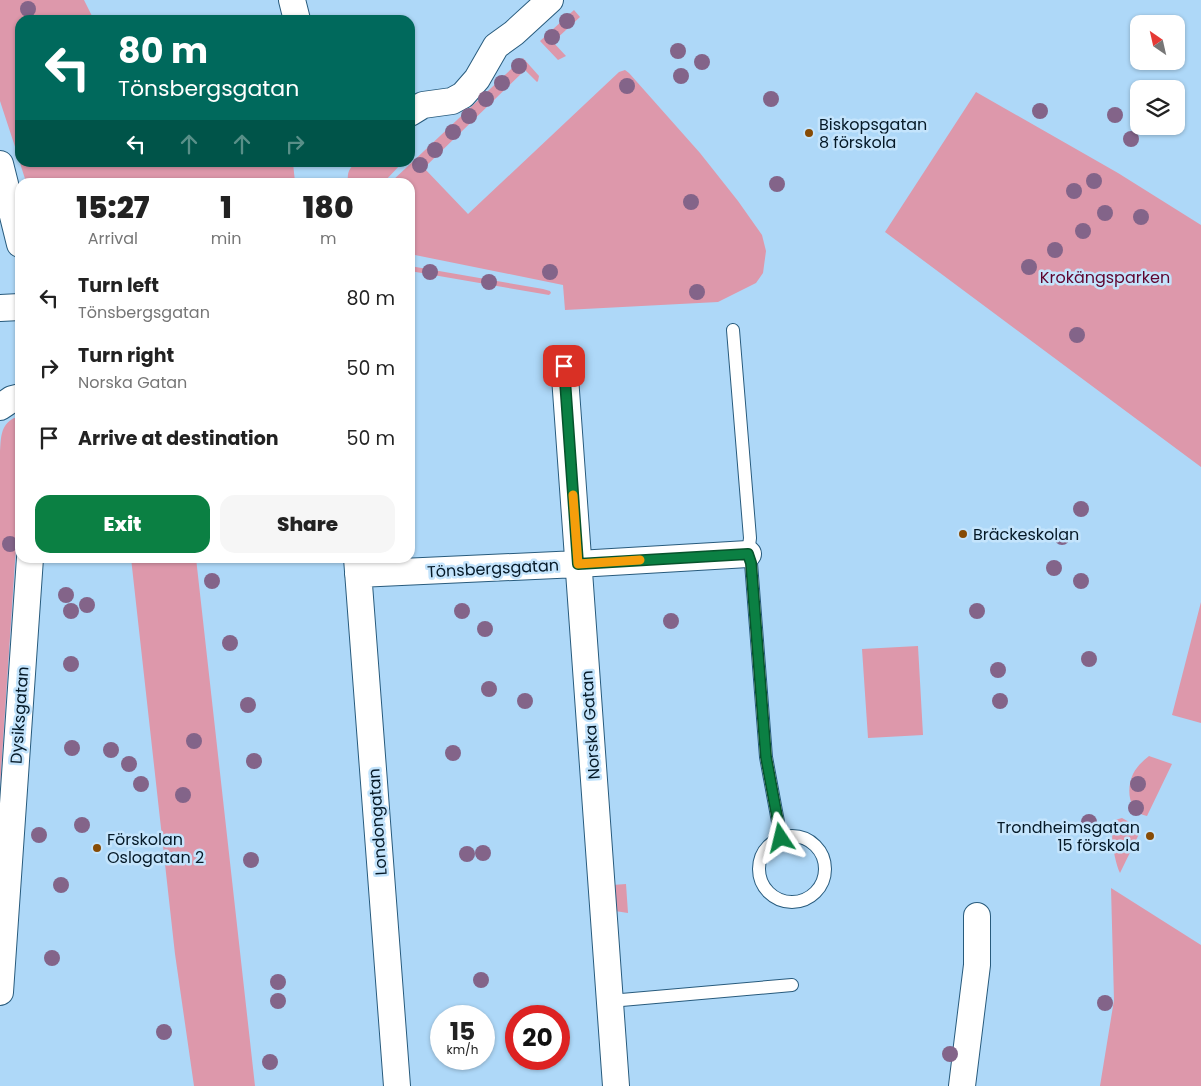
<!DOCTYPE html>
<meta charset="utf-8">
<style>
body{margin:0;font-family:Poppins,sans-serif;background:#f6f6f6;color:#222;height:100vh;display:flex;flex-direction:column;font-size:19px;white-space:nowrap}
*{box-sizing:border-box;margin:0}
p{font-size:16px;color:#767676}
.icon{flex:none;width:28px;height:28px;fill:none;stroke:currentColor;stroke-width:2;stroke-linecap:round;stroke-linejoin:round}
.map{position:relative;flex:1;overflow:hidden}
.side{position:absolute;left:15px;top:178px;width:400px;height:385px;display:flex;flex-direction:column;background:#fff;border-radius:15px;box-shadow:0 1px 4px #0004}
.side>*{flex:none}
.hud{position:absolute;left:15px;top:15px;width:400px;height:152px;border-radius:15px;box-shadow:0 1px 4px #0004;background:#00695c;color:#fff;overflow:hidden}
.needle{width:32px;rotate:326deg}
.fabs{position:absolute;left:1130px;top:15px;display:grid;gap:10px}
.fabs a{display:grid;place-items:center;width:55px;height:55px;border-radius:10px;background:#fff;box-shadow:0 1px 4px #0004;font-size:25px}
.speed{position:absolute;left:430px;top:1005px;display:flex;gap:10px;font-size:25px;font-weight:700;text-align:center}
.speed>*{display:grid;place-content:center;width:65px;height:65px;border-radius:50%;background:#fff;box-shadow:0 1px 4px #0004;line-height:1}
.speed small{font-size:12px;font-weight:400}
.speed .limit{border:8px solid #d22;background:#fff;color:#111}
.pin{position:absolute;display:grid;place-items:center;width:42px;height:42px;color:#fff;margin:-21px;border-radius:10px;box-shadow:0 2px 8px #0006}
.me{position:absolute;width:55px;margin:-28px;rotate:350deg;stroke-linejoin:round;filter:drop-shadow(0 0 4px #0008)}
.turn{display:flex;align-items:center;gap:18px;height:105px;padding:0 20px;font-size:22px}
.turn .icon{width:65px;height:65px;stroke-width:2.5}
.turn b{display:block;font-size:35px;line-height:42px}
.lanes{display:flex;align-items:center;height:48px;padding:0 20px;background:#0003;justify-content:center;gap:25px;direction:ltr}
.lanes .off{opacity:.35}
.eta{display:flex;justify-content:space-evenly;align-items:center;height:85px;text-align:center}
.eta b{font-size:30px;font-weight:800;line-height:35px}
.button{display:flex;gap:10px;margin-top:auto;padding:10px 20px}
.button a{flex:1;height:58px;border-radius:15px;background:#0b8043;color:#fff;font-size:20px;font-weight:800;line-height:58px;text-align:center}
.button a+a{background:#f6f6f6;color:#222}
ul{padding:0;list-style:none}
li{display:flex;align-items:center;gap:15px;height:70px;padding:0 20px}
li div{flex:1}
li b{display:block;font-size:19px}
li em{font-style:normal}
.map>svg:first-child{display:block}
</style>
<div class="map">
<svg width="1201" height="1086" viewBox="0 0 1201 1086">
<rect width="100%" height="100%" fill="#aed8f8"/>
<!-- green -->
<path fill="#dd98ab" d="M0 0H84L94 20H20V162L0 101Z
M574 10 580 17 553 42 566 56 558 60 540 41Z
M523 58 539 76 538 81 537 82 525 70 424 168 468 214 619 72 625 70 629 73 700 153 738 201 762 235 766 251 763 273 756 283 718 302 565 310 563 285 410 254V182H391Z
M976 92 1118 173 1201 225V467L885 232Z
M359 162H402V163L384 182H348C347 173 349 166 359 162Z
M20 163H293L295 182H26Z
M410 266 543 289 550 291 551 293 549 295 410 271Z
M14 418H18L20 423V487L0 787V453C1 439 0 425 14 418Z
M131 558H196L255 1086H194L175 954Z
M1201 602V723L1172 715Z
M918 646 923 735 868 738 862 649Z
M1149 756 1172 764 1147 816C1128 812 1126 789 1133 774 1137 766 1143 761 1149 756Z
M1122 818 1131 823 1140 832 1120 873C1115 863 1108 829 1115 820Z
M626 884 628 913 615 911 612 885Z
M1111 888 1201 945V1086H1100L1114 1000Z"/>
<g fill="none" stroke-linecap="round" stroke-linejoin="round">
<defs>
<path id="service" d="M733 330 750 538 748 554 751 563 766 757 781 838
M759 869a33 33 0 1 1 66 0a33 33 0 1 1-66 0Z
M610 1001 792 985"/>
<path id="minor" d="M292 0 297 20
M410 113 423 105 452 101 463 95 477 79 496 46 514 33 550 0
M0 164 20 244
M0 308 20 307
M564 363 616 1086
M0 407 12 399 20 397
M357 558 397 1086
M358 574 578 564 748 554
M0 992 30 558
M962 1086 977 965V916"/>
</defs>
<!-- service casing -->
<use href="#service" stroke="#285b7d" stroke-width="14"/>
<!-- minor casing -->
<use href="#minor" stroke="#285b7d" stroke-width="28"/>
<!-- service -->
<use href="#service" stroke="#fff" stroke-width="12"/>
<!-- minor -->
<use href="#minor" stroke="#fff" stroke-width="26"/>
</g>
<!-- trees -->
<g fill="#836489">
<circle cx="28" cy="9" r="8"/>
<circle cx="567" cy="21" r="8"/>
<circle cx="552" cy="37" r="8"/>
<circle cx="678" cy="51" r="8"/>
<circle cx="702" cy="62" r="8"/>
<circle cx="519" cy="66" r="8"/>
<circle cx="681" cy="76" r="8"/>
<circle cx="502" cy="83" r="8"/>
<circle cx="627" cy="86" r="8"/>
<circle cx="486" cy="99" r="8"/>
<circle cx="771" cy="99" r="8"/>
<circle cx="1040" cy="111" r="8"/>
<circle cx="1115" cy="115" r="8"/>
<circle cx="469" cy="116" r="8"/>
<circle cx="453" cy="132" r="8"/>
<circle cx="1131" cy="139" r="8"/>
<circle cx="435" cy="150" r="8"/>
<circle cx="420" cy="165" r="8"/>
<circle cx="1094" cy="181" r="8"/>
<circle cx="777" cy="184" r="8"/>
<circle cx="1074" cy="191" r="8"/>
<circle cx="691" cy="202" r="8"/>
<circle cx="1105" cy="213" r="8"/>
<circle cx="1141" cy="217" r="8"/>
<circle cx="1083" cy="231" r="8"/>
<circle cx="1055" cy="250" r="8"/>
<circle cx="1029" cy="267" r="8"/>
<circle cx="430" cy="272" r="8"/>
<circle cx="550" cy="272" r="8"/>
<circle cx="489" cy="282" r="8"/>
<circle cx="697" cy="292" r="8"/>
<circle cx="1077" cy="335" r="8"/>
<circle cx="1081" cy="509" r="8"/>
<circle cx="1062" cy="537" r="8"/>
<circle cx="10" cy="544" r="8"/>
<circle cx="1054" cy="568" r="8"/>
<circle cx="212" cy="581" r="8"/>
<circle cx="1081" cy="581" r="8"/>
<circle cx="66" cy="595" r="8"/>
<circle cx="87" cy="605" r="8"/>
<circle cx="71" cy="611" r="8"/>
<circle cx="462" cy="611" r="8"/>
<circle cx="977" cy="611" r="8"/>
<circle cx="671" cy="621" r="8"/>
<circle cx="485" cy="629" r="8"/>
<circle cx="230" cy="643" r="8"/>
<circle cx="1089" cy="659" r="8"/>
<circle cx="71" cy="664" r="8"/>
<circle cx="998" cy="670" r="8"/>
<circle cx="489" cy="689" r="8"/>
<circle cx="525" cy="701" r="8"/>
<circle cx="1000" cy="701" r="8"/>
<circle cx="248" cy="705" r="8"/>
<circle cx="194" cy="741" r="8"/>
<circle cx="72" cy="748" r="8"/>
<circle cx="111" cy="750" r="8"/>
<circle cx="453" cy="753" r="8"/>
<circle cx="254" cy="761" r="8"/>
<circle cx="129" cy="764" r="8"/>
<circle cx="141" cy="784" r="8"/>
<circle cx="1138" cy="784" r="8"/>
<circle cx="183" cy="795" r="8"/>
<circle cx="1136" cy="808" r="8"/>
<circle cx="1089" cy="822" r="8"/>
<circle cx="82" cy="825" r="8"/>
<circle cx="39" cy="835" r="8"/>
<circle cx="483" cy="853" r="8"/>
<circle cx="467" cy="854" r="8"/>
<circle cx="251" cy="860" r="8"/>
<circle cx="61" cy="885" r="8"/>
<circle cx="52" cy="958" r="8"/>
<circle cx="481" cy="980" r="8"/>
<circle cx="278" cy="982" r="8"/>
<circle cx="278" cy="1001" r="8"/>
<circle cx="1105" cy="1003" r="8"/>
<circle cx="164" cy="1032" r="8"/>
<circle cx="950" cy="1054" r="8"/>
<circle cx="270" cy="1062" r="8"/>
</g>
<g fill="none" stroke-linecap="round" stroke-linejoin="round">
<defs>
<path id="route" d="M564 366 578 564 748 554 751 563 766 757 781 838"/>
</defs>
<!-- route casing -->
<use href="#route" stroke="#07532c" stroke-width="12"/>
<!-- route -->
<use href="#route" stroke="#0b8043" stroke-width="9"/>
<!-- slow -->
<path stroke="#f59e0b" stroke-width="9" d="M573 495 578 564 640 560"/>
</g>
<!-- markers -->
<g fill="#874b05" stroke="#c4e4fc" stroke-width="2">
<circle cx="809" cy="133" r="5"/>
<circle cx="963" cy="534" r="5"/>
<circle cx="1150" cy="836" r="5"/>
<circle cx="97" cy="848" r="5"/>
</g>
<g text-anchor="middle" stroke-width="5" stroke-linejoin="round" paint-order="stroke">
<!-- poi labels -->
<g font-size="16" fill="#051927" stroke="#c4e4fc" text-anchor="start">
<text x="819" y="130">Biskopsgatan<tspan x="819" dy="18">8 förskola</tspan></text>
<text x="973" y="540">Bräckeskolan</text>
<text x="1140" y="833" text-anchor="end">Trondheimsgatan<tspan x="1140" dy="18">15 förskola</tspan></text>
<text x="107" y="845">Förskolan<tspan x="107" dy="18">Oslogatan 2</tspan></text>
</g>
<!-- park labels -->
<g font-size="16" fill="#5f052e" stroke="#c4e4fc">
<text x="1105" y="283">Krokängsparken</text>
</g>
<!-- street labels -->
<g font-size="16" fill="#051927" stroke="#c4e4fc">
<text transform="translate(493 568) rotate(-3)" y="6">Tönsbergsgatan</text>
<text transform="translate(19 715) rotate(-86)" y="6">Dysiksgatan</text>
<text transform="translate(590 725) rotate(-94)" y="6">Norska Gatan</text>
<text transform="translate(377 822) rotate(-94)" y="6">Londongatan</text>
</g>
</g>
</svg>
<div class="fabs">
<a><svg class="needle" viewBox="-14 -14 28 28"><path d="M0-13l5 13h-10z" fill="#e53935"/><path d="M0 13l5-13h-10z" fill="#767676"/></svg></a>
<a><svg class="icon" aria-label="layers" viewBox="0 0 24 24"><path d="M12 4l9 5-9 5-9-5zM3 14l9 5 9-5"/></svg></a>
</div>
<div class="speed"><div>15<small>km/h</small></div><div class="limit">20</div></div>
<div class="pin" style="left:564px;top:366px;background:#d93025"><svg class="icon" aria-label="arrive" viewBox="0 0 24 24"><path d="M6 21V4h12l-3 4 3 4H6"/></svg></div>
<svg class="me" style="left:781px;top:838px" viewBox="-20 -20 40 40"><path d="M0-17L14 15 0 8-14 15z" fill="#0b8043" stroke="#fff" stroke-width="4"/></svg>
<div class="hud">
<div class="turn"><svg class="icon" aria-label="left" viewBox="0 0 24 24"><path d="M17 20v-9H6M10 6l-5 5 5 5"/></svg><div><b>80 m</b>Tönsbergsgatan</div></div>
<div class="lanes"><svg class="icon" aria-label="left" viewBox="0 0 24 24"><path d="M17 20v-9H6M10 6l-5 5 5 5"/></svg><svg class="icon off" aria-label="ahead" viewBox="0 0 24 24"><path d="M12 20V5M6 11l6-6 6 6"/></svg><svg class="icon off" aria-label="ahead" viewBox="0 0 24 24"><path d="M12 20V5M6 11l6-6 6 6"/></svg><svg class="icon off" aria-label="right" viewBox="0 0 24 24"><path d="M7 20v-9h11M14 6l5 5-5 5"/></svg></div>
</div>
<section class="side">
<div class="eta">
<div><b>15:27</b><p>Arrival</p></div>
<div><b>1</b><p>min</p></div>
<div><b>180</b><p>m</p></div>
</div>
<ul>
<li><svg class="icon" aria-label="left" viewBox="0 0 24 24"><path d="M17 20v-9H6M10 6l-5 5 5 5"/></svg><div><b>Turn left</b><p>Tönsbergsgatan</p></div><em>80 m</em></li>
<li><svg class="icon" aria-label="right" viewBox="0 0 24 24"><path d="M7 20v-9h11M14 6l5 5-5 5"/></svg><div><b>Turn right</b><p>Norska Gatan</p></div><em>50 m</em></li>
<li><svg class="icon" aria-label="arrive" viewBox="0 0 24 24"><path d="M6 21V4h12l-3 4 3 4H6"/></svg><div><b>Arrive at destination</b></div><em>50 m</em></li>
</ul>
<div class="button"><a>Exit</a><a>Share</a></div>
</section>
</div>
